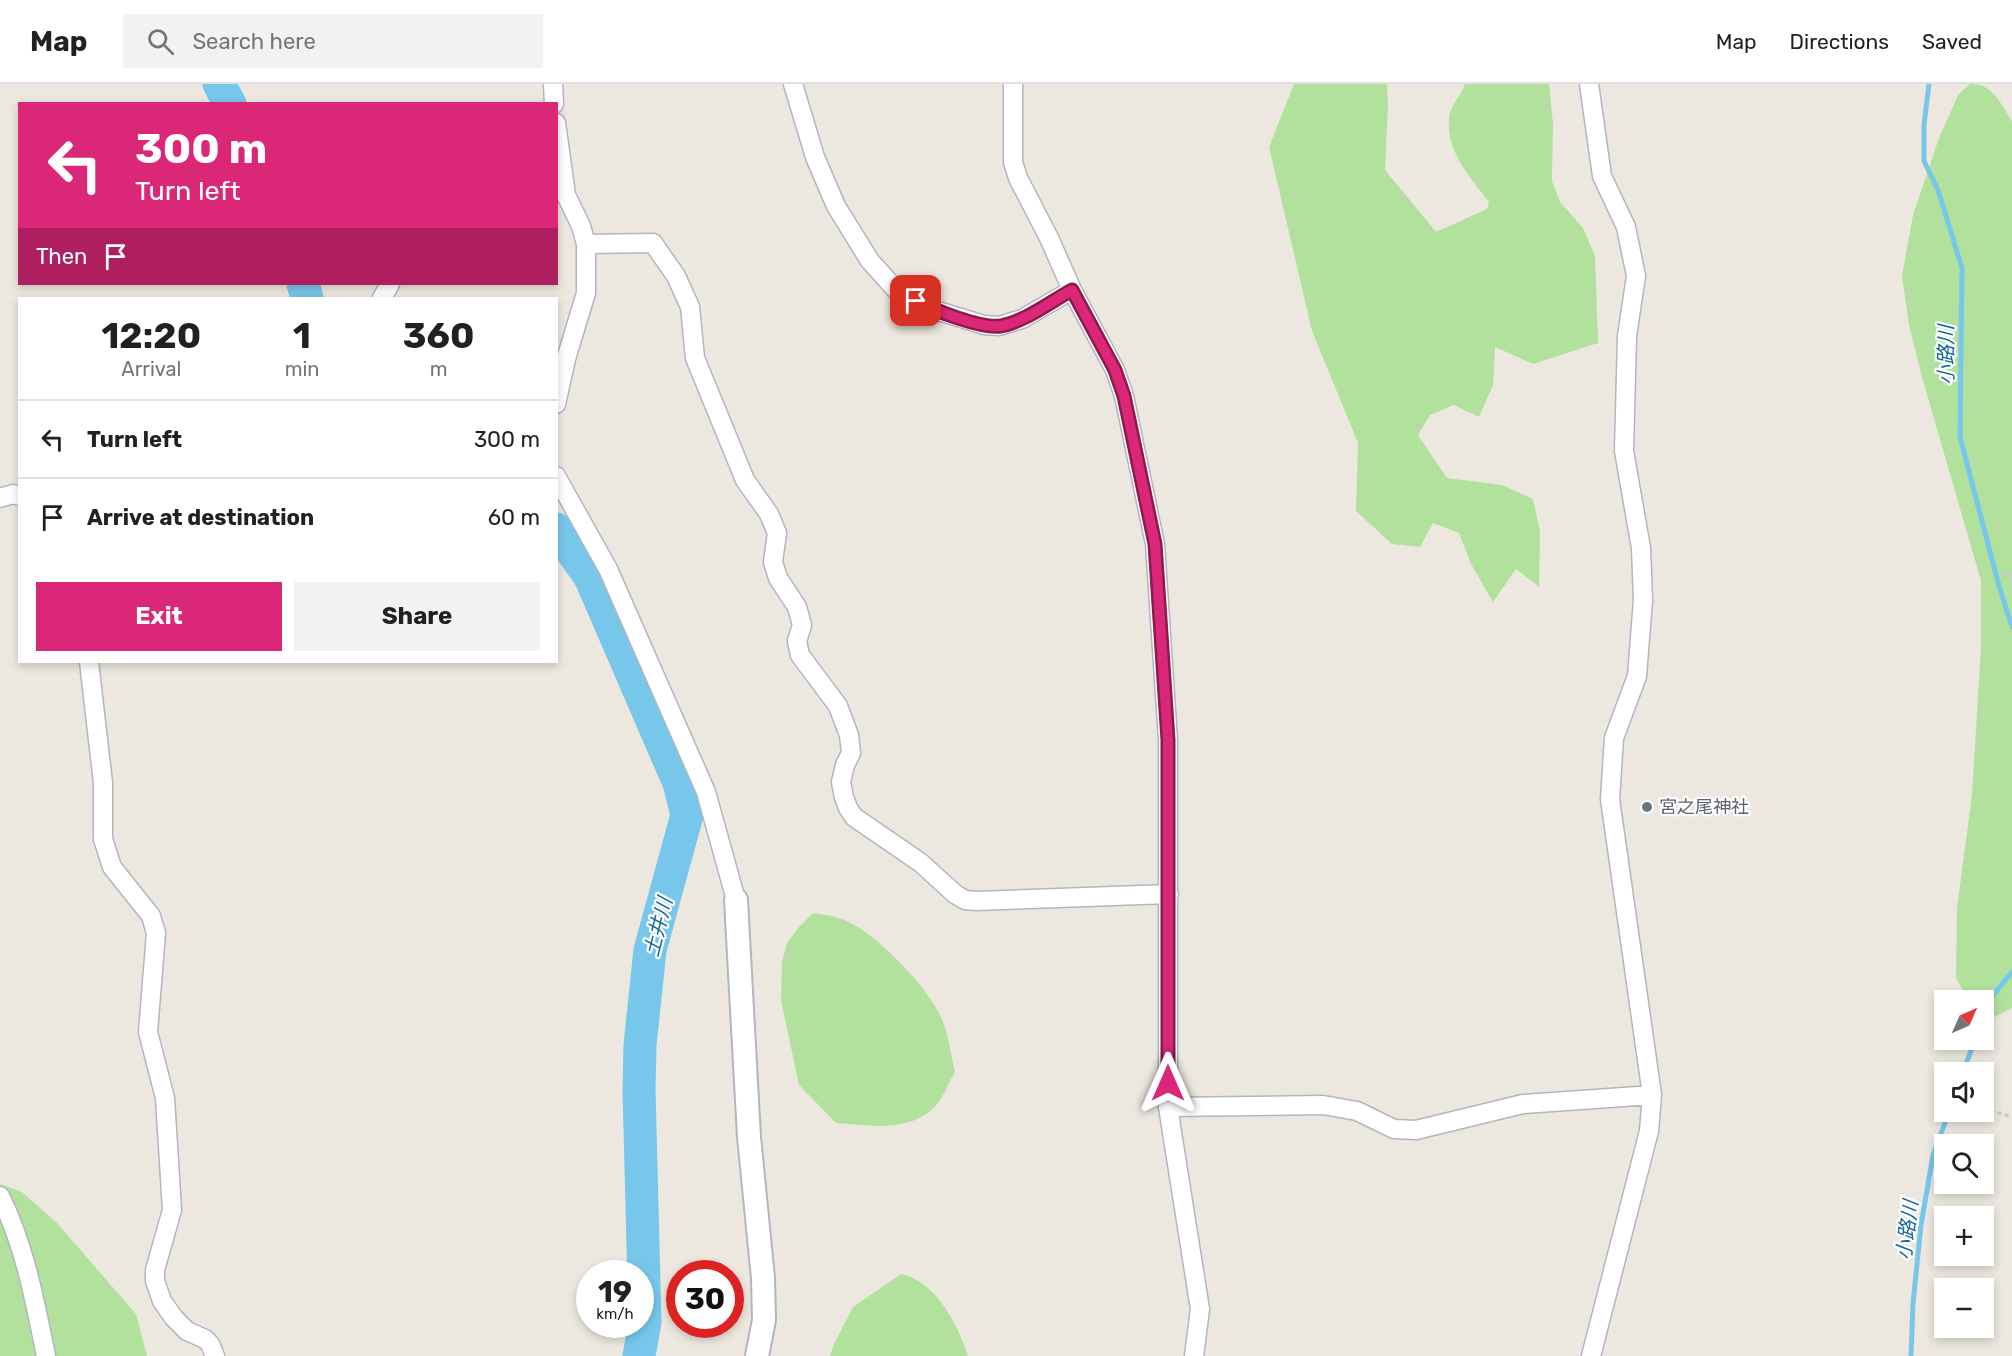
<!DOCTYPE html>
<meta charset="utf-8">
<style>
body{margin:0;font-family:Rubik,"Noto Sans JP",sans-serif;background:#f2f2f2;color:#202124;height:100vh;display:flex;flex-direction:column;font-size:22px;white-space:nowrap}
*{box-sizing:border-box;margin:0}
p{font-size:20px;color:#757577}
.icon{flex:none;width:33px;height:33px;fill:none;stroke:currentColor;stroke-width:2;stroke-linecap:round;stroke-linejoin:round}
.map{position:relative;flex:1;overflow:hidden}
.details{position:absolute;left:18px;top:213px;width:540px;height:366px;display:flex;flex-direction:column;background:#fff;border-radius:0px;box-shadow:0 3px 9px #0003}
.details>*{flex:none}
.top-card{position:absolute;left:18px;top:18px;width:540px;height:183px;border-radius:0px;box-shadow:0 3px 9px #0003;background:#db2777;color:#fff;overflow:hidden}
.needle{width:39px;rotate:45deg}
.buttons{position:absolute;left:1934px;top:906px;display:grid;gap:12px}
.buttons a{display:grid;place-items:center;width:60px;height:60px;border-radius:0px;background:#fff;box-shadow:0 3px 9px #0003;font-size:30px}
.speed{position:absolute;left:576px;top:1176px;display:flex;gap:12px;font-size:30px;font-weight:700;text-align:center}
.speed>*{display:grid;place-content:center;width:78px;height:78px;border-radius:50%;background:#fff;box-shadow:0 3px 9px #0003;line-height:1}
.speed small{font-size:15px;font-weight:400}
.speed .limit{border:9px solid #d22;background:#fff;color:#111}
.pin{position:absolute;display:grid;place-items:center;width:51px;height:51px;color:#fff;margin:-26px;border-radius:12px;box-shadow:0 3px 9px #0006}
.me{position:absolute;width:66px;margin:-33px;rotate:0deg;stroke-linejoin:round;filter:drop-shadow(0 0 4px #0008)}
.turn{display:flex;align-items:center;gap:21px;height:126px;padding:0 18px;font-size:27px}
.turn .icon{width:78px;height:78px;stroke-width:2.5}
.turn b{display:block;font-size:42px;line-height:51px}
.then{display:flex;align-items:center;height:57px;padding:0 18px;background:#0003;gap:12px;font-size:22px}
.eta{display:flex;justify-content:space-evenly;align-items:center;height:102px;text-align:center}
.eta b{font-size:36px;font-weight:700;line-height:42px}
.action{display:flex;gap:12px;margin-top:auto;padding:12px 18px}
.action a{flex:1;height:69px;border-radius:0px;background:#db2777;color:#fff;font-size:24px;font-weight:700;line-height:69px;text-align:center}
.action a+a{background:#f2f2f2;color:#202124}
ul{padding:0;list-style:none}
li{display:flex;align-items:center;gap:18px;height:78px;padding:0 18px;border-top:2px solid #e0e0e0}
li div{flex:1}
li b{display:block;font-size:22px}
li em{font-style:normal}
header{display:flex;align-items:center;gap:36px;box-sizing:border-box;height:84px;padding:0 30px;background:#fff;border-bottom:2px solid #e0e0e0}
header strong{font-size:28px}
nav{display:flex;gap:33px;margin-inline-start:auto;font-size:21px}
.search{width:420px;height:54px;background:#f2f2f2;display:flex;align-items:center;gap:15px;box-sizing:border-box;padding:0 21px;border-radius:0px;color:#757577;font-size:22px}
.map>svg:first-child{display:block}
</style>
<header>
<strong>Map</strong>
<div class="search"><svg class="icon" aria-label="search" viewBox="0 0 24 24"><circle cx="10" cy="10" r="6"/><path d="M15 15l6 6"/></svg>Search here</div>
<nav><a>Map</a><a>Directions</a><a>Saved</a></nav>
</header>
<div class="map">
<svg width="2012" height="1272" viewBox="0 0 2012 1272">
<rect width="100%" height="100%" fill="#ede8df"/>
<!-- green -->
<path fill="#b2e19e" d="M1294 0H1387L1388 22 1385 86 1436 148 1487 125 1489 118C1470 93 1446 68 1449 34 1450 23 1461 11 1465 0H1549L1553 39 1552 97 1560 118 1583 144 1595 172 1598 259 1533 280 1495 263 1493 301 1479 333 1454 321 1430 331 1418 351 1447 394 1502 401 1533 415 1540 447 1539 503 1516 485 1493 518 1471 480 1459 449 1433 439 1420 463 1392 460 1356 427 1358 359 1312 247 1269 63Z
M1970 0C1994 0 2000 19 2012 37V924L1991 935 1983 931V916H1968L1956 894 1957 824 1972 711 1981 563V497L1922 293 1909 241 1902 192 1913 131 1939 54 1958 11Z
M813 829C830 831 846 835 861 845 888 863 932 908 943 938 949 954 951 972 955 988 949 998 945 1009 939 1018 914 1050 871 1041 836 1039L799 1001 781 916 782 878 787 859 799 843Z
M0 1100 22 1108 57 1139 103 1192 136 1230 147 1272H0Z
M901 1190C936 1197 958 1241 968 1272H830L834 1260 853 1223Z"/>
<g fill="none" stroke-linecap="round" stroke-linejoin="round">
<!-- stream -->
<path stroke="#77c7eb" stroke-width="5" d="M1929 0 1924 41V77L1938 106 1962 184 1960 353 1999 502 2012 543
M1983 936 1993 911 2012 888
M1963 988 1975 956
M1911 1272 1913 1219 1921 1141 1933 1071 1949 1028"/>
<!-- river -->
<path stroke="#77c7eb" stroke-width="33" d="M219 0 230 20
M303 200 307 214
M556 445 590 493 679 699 687 731 650 866 640 961 639 1006 645 1238 639 1272"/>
<defs>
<path id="minor" d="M553 0 554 20
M793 0 815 73 836 122 870 177 898 208 935 226 984 241 999 242 1022 235 1072 206
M1013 0V78L1018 94 1049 154 1072 206 1115 286 1124 312 1155 460 1168 656V1023L1200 1225 1194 1272
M1589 0 1602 92 1626 143 1636 192 1627 252 1624 367 1641 464 1643 516 1637 592 1614 654 1610 715 1652 1011 1649 1047 1591 1272
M556 39 566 111 581 142 586 160V209L566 275 556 320
M586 160 653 159 676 192 690 223 695 274 745 396 769 430 777 449 773 478 778 494 797 523 802 541 797 557 800 571 838 622 849 651 851 669 845 681 841 698 844 713 848 724 854 733 921 779 955 810 965 816 977 817 1169 810
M382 214 390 200
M556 392 608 485 706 708 736 816
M0 414 13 410 20 412
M89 578 103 699V755L112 783 151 832 156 849 148 948 165 1014 172 1126 155 1186V1197L162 1217 174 1234 187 1247 205 1255 210 1260 215 1272
M1168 1023 1323 1021 1357 1027 1394 1045 1416 1046 1523 1020 1652 1011
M0 1112C25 1162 35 1218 46 1272"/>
<path id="tertiary" d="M736 816 749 1053 763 1194 764 1236 757 1272"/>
</defs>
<!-- minor casing -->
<use href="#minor" stroke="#b3b5bf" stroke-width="21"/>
<!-- tertiary casing -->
<use href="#tertiary" stroke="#b3b5bf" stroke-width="26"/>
<!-- path -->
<path stroke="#c8c8c8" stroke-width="3" stroke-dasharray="4.5 3" stroke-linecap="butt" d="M2002 491 2012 490
M1983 1024 2012 1033"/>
<!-- minor -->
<use href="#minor" stroke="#fff" stroke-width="18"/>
<!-- tertiary -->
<use href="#tertiary" stroke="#fff" stroke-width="22"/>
</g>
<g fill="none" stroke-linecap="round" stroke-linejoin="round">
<defs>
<path id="route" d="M916 217C934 226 981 245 1001 242 1026 237 1050 218 1072 206L1115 286 1124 312 1155 460 1168 656V999"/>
</defs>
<!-- route casing -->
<use href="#route" stroke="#8e194d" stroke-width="15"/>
<!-- route -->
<use href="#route" stroke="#db2777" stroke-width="10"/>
</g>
<!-- markers -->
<circle fill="#6b7280" stroke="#fff" stroke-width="2" cx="1647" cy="723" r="6"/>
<g text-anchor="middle" stroke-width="4.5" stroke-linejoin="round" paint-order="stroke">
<!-- worship labels -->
<g font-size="18" fill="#5b616d" stroke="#fff" text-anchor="start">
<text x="1659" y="729">宮之尾神社</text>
</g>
<!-- water labels -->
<g font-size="20" font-style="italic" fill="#13669a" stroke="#fff">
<text transform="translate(1946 271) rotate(-90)" y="7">小路川</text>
<text transform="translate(658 843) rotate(-76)" y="7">土井川</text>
<text transform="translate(1907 1146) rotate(-83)" y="7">小路川</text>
</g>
</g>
</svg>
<div class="buttons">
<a><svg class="needle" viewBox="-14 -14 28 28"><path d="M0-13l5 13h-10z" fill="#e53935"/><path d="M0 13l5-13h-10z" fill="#757577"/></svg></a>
<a><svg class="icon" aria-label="sound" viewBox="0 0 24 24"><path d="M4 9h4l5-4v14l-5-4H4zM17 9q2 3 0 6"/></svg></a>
<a><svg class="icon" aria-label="search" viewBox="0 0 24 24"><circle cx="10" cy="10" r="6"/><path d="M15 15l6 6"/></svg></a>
<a>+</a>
<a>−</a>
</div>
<div class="speed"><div>19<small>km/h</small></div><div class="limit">30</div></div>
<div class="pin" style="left:916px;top:217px;background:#d93025"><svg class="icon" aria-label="arrive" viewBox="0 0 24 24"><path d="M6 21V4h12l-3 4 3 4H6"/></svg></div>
<svg class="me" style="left:1168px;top:999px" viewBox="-20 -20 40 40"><path d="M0-17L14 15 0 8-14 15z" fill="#db2777" stroke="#fff" stroke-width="4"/></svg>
<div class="top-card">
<div class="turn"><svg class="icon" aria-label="left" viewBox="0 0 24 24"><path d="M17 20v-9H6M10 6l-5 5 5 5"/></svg><div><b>300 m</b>Turn left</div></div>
<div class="then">Then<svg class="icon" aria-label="arrive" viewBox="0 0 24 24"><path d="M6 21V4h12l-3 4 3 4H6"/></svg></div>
</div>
<section class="details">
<div class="eta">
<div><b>12:20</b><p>Arrival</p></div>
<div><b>1</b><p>min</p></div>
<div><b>360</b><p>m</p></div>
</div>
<ul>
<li><svg class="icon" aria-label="left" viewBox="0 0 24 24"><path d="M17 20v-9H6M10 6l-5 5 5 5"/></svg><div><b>Turn left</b></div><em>300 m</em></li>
<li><svg class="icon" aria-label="arrive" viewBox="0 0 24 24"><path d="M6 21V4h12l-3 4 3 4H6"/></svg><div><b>Arrive at destination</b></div><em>60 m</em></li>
</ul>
<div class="action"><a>Exit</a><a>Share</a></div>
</section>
</div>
